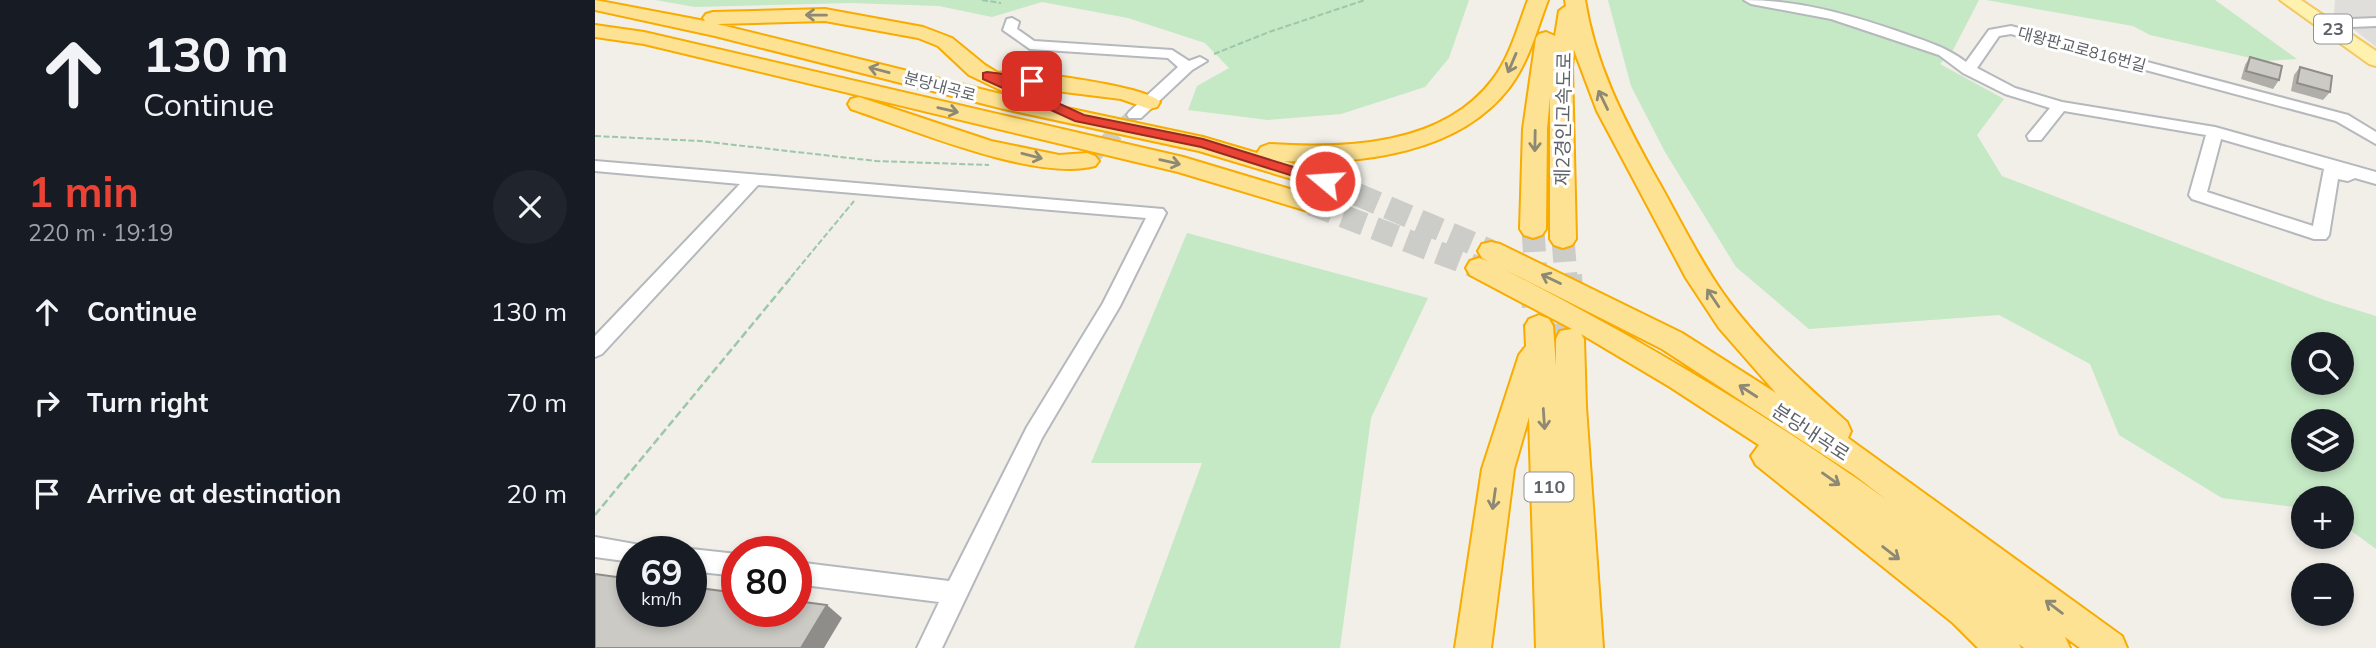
<!DOCTYPE html>
<meta charset="utf-8">
<style>
body{margin:0;font-family:Mulish,"Noto Sans KR",sans-serif;background:#20242c;color:#f1f3f6;height:100vh;display:flex;flex-direction:column;font-size:26px;white-space:nowrap}
*{box-sizing:border-box;margin:0}
p{font-size:23px;color:#9ea1a6}
.icon{flex:none;width:38px;height:38px;fill:none;stroke:currentColor;stroke-width:2;stroke-linecap:round;stroke-linejoin:round}
.map{position:relative;flex:1;overflow:hidden}
.side{display:flex;flex-direction:column;background:#171b24;width:595px}
.side>*{flex:none}
.guide{background:#171b24;color:#f1f3f6;overflow:hidden}
.buttons{position:absolute;left:1696px;top:332px;display:grid;gap:14px}
.buttons a{display:grid;place-items:center;width:63px;height:63px;border-radius:50%;background:#171b24;box-shadow:0 4px 10px #0003;font-size:35px}
.speed{position:absolute;left:21px;top:536px;display:flex;gap:14px;font-size:35px;font-weight:700;text-align:center}
.speed>*{display:grid;place-content:center;width:91px;height:91px;border-radius:50%;background:#171b24;box-shadow:0 4px 10px #0003;line-height:1}
.speed small{font-size:18px;font-weight:400}
.speed .limit{border:10px solid #d22;background:#fff;color:#111}
.pin{position:absolute;display:grid;place-items:center;width:60px;height:60px;color:#fff;margin:-30px;border-radius:14px;box-shadow:0 4px 10px #0006}
.me{position:absolute;width:77px;margin:-38px;rotate:288deg;stroke-linejoin:round;filter:drop-shadow(0 0 5px #0008)}
.turn{display:flex;align-items:center;gap:24px;height:147px;padding:0 28px;font-size:32px}
.turn .icon{width:91px;height:91px;stroke-width:2.5}
.turn b{display:block;font-size:49px;line-height:60px}
.round{display:grid;place-items:center;flex:none;width:74px;height:74px;border-radius:37px;background:#20242c}
.head{display:flex;align-items:center;justify-content:space-between;height:119px;padding:0 28px}
h1{font-size:42px;font-weight:700;line-height:52px;color:#ea4335}
ul{padding:0;list-style:none}
li{display:flex;align-items:center;gap:21px;height:91px;padding:0 28px}
li div{flex:1}
li b{display:block;font-size:26px}
li em{font-style:normal}
main{display:flex;flex:1;min-height:0}
.map>svg:first-child{display:block}
</style>
<main>
<section class="side">
<div class="guide">
<div class="turn"><svg class="icon" aria-label="ahead" viewBox="0 0 24 24"><path d="M12 20V5M6 11l6-6 6 6"/></svg><div><b>130 m</b>Continue</div></div>
</div>
<div class="head"><div><h1>1 min</h1><p>220 m · 19:19</p></div><a class="round"><svg class="icon" aria-label="close" viewBox="0 0 24 24"><path d="M6 6l12 12M18 6L6 18"/></svg></a></div>
<ul>
<li><svg class="icon" aria-label="ahead" viewBox="0 0 24 24"><path d="M12 20V5M6 11l6-6 6 6"/></svg><div><b>Continue</b></div><em>130 m</em></li>
<li><svg class="icon" aria-label="right" viewBox="0 0 24 24"><path d="M7 20v-9h11M14 6l5 5-5 5"/></svg><div><b>Turn right</b></div><em>70 m</em></li>
<li><svg class="icon" aria-label="arrive" viewBox="0 0 24 24"><path d="M6 21V4h12l-3 4 3 4H6"/></svg><div><b>Arrive at destination</b></div><em>20 m</em></li>
</ul>
</section>
<div class="map">
<svg width="1781" height="648" viewBox="0 0 1781 648">
<rect width="100%" height="100%" fill="#f1efe8"/>
<!-- industrial -->
<path fill="#e0deda" d="M1740 0H1781V47L1739 14Z"/>
<!-- green -->
<path fill="#c5e8c5" fill-rule="evenodd" d="M60 0H874L854 58 830 87 746 114 673 120 593 110 602 86 634 68 610 43 533 18 447 2 397 17 344 6 255 3 100 7Z
M1013 0H1384L1358 50 1345 64 1409 99 1382 135 1407 176 1732 301 1781 316V549L1747 524 1746 499H1708V508L1627 498 1524 435 1495 364 1404 315 1214 329 1141 267 1070 152 1036 86ZM1708 345H1746V383H1708ZM1708 422H1746V460H1708Z
M1391 0H1620L1702 59 1669 61 1555 35 1538 26Z
M592 233 833 298 776 418 745 648H539L607 463H496Z"/>
<g fill="none" stroke-linecap="round" stroke-linejoin="round">
<!-- minor-tunnel -->
<path stroke="#ccccc8" stroke-width="16" stroke-dasharray="16 8" stroke-linecap="butt" d="M492 161 540 115"/>
<!-- highway-tunnel-far1 -->
<path stroke="#ccccc8" stroke-width="23" stroke-dasharray="23 11" stroke-linecap="butt" d="M730 181 896 251
M716 204 884 268
M938 229 941 277
M968 239 971 277"/>
<!-- highway-tunnel -->
<path stroke="#ccccc8" stroke-width="32" stroke-dasharray="32 16" stroke-linecap="butt" d="M941 275 944 326
M971 275 975 339"/>
<defs>
<path id="minor" d="M1149 0C1203 0 1252 14 1302 31 1327 40 1350 46 1371 62L1394 30 1416 26 1753 115 1781 132V144L1741 121 1416 34 1404 36 1382 68 1420 88 1467 102 1620 127 1781 172V184L1760 178 1753 181 1743 179 1734 235 1731 239H1719L1597 199 1594 195 1611 135 1469 111 1446 140H1434L1432 136 1455 108 1410 94 1368 73 1344 55 1236 19 1156 4ZM1626 139 1729 169 1718 226 1612 192Z
M417 18 424 22 422 29 439 41 577 50 594 61 605 57 612 61 597 70 546 118H534L532 115 534 112 583 67 573 58 435 49 408 30 412 19Z
M1781 18V26L1731 28 1724 24 1731 20Z
M0 161 568 209 571 213 525 306 447 438 347 648H322L344 602 201 584V562L354 581 432 427 508 303 551 218 163 185 7 354 0 357V336L145 184 0 171Z
M0 537 45 545 48 551H37V562L0 557Z
M96 549 142 554V576L96 571V551H91Z"/>
<path id="major" d="M1685 0H1706L1781 51V66L1774 64Z"/>
<path id="highway" d="M0 0 110 21 108 18 111 14 118 12 230 9 328 27 357 38 390 65 403 73C422 68 555 87 565 102L562 107 554 109 526 99 437 88 443 94 440 99 434 100 608 137 662 153 666 147 674 144C750 149 848 146 898 79 915 57 923 26 933 0H953C942 29 934 62 914 88 864 153 766 165 689 161L739 175 742 181 739 187 730 189 604 151 409 109 120 36 0 10ZM230 21 323 38 343 46 374 75 422 98 122 24Z
M970 0H990C1000 63 1027 116 1058 172 1082 213 1102 257 1130 296 1164 343 1208 383 1252 422L1256 431 1253 438 1527 636 1532 648H1485L1470 637 1475 648H1429L1424 644 1426 648H1383L1358 623 1161 465 1156 456 1164 445 1075 387 986 334 989 339 991 407 1008 648H941L934 417 919 469 896 648H860L887 469 924 355 931 346 930 326 934 319 944 315 954 319 958 326 961 366V339L965 331 977 329 875 275 871 268 875 261 884 258 893 261C1032 332 1165 409 1292 500L1258 474 1067 349 887 258 883 251 887 244 896 242 905 244 1087 333 1181 393 1124 328 1091 278 1002 111 979 50 977 67 981 239 977 245 968 248 959 245 955 239V96L952 129 951 229 947 235 938 238 929 235 925 229 928 129 941 38 944 34 951 32 960 36 964 11 971 6Z
M0 25 49 32 588 157 725 198 729 204 725 210 716 212 583 172 49 44 0 37Z
M264 97 396 141 464 155 492 153 500 156 504 161 500 166C441 182 316 129 256 109L253 104 256 99Z"/>
</defs>
<!-- minor casing -->
<use href="#minor" stroke="#b5b8bc" stroke-width="4"/>
<!-- major casing -->
<use href="#major" stroke="#f2c960" stroke-width="4"/>
<!-- highway casing -->
<use href="#highway" stroke="#f9ab00" stroke-width="4"/>
<!-- path-far1 -->
<path stroke="#9cc7a9" stroke-width="2" stroke-dasharray="6 2.5" stroke-linecap="butt" d="M387 0 406 3
M619 54 674 32 770 0
M0 136 105 141 281 161 394 165
M196 277 259 201"/>
<!-- path -->
<path stroke="#9cc7a9" stroke-width="2.5" stroke-dasharray="8 3.5" stroke-linecap="butt" d="M0 515 198 275"/>
<!-- minor -->
<use href="#minor" fill="#fff" fill-rule="evenodd"/>
<!-- major -->
<use href="#major" fill="#fff2af" fill-rule="evenodd"/>
<!-- highway -->
<use href="#highway" fill="#fde293" fill-rule="evenodd"/>
</g>
<!-- wall -->
<path fill="#afaea9" d="M1655 57 1684 80 1678 89 1646 79 1650 65Z
M1705 67 1735 92 1728 100 1696 91 1699 75Z"/>
<!-- shaded-wall -->
<path fill="#8f8d8a" d="M232 605 247 618 229 648H206Z"/>
<!-- building -->
<path fill="#cccac5" stroke="#8f8d8a" stroke-width="2" d="M1655 57 1687 66 1684 80 1651 71Z
M1705 67 1737 76 1735 92 1702 83Z
M0 574 37 579V611H96V587L142 593V611H201V601L232 605 206 648H0Z"/>
<!-- one-way arrows -->
<defs><path id="oneway-shaft" d="M-6 0H5M1.5-3L5.5 0L1.5 3" fill="none" stroke-width="1.6" stroke-linecap="round" stroke-linejoin="round" transform="scale(1.75)"/></defs>
<g stroke="#8e8975">
<use href="#oneway-shaft" transform="translate(221 15) rotate(-179)"/>
<use href="#oneway-shaft" transform="translate(917 63) rotate(113)"/>
<use href="#oneway-shaft" transform="translate(284 70) rotate(-165)"/>
<use href="#oneway-shaft" transform="translate(1008 100) rotate(-116)"/>
<use href="#oneway-shaft" transform="translate(353 110) rotate(13)"/>
<use href="#oneway-shaft" transform="translate(940 141) rotate(91)"/>
<use href="#oneway-shaft" transform="translate(437 156) rotate(14)"/>
<use href="#oneway-shaft" transform="translate(575 162) rotate(13)"/>
<use href="#oneway-shaft" transform="translate(956 279) rotate(-154)"/>
<use href="#oneway-shaft" transform="translate(1118 298) rotate(-124)"/>
<use href="#oneway-shaft" transform="translate(1153 391) rotate(-147)"/>
<use href="#oneway-shaft" transform="translate(949 419) rotate(86)"/>
<use href="#oneway-shaft" transform="translate(1236 479) rotate(35)"/>
<use href="#oneway-shaft" transform="translate(899 499) rotate(98)"/>
<use href="#oneway-shaft" transform="translate(1296 553) rotate(38)"/>
<use href="#oneway-shaft" transform="translate(1459 607) rotate(-143)"/>
</g>
<!-- route -->
<path fill="#ea4335" stroke="#982c22" stroke-width="2" d="M392 72 442 78V83L417 82 489 115 608 139 734 178 737 181 730 186 606 147 480 121 388 79V73Z"/>
<g text-anchor="middle" stroke-width="6" stroke-linejoin="round" paint-order="stroke">
<!-- far-street labels -->
<g font-size="16" fill="#5f6368" stroke="#fff">
<text transform="translate(1487 49) rotate(15)" y="6">대왕판교로816번길</text>
<text transform="translate(345 86) rotate(15)" y="6">분당내곡로</text>
</g>
<!-- shield labels -->
<g fill="#fff" stroke="#8f9295" stroke-width="2">
<rect x="1719" y="14.5" width="38" height="29" rx="5"/>
<rect x="929.5" y="472.5" width="49" height="29" rx="5"/>
</g>
<g font-size="18" font-weight="bold" fill="#5f6368">
<text x="1738" y="35">23</text>
<text x="954" y="493">110</text>
</g>
<!-- street labels -->
<g font-size="19" fill="#5f6368" stroke="#fff">
<text transform="translate(968 119) rotate(-89)" y="7">제2경인고속도로</text>
<text transform="translate(1216 432) rotate(33)" y="7">분당내곡로</text>
</g>
</g>
</svg>
<div class="buttons">
<a><svg class="icon" aria-label="search" viewBox="0 0 24 24"><circle cx="10" cy="10" r="6"/><path d="M15 15l6 6"/></svg></a>
<a><svg class="icon" aria-label="layers" viewBox="0 0 24 24"><path d="M12 4l9 5-9 5-9-5zM3 14l9 5 9-5"/></svg></a>
<a>+</a>
<a>−</a>
</div>
<div class="speed"><div>69<small>km/h</small></div><div class="limit">80</div></div>
<div class="pin" style="left:437px;top:81px;background:#d93025"><svg class="icon" aria-label="arrive" viewBox="0 0 24 24"><path d="M6 21V4h12l-3 4 3 4H6"/></svg></div>
<svg class="me" style="left:730px;top:181px" viewBox="-20 -20 40 40"><circle r="17" fill="#ea4335" stroke="#fff" stroke-width="3"/><path d="M0-11L8 9 0 5-8 9z" fill="#fff"/></svg>
</div>
</main>
